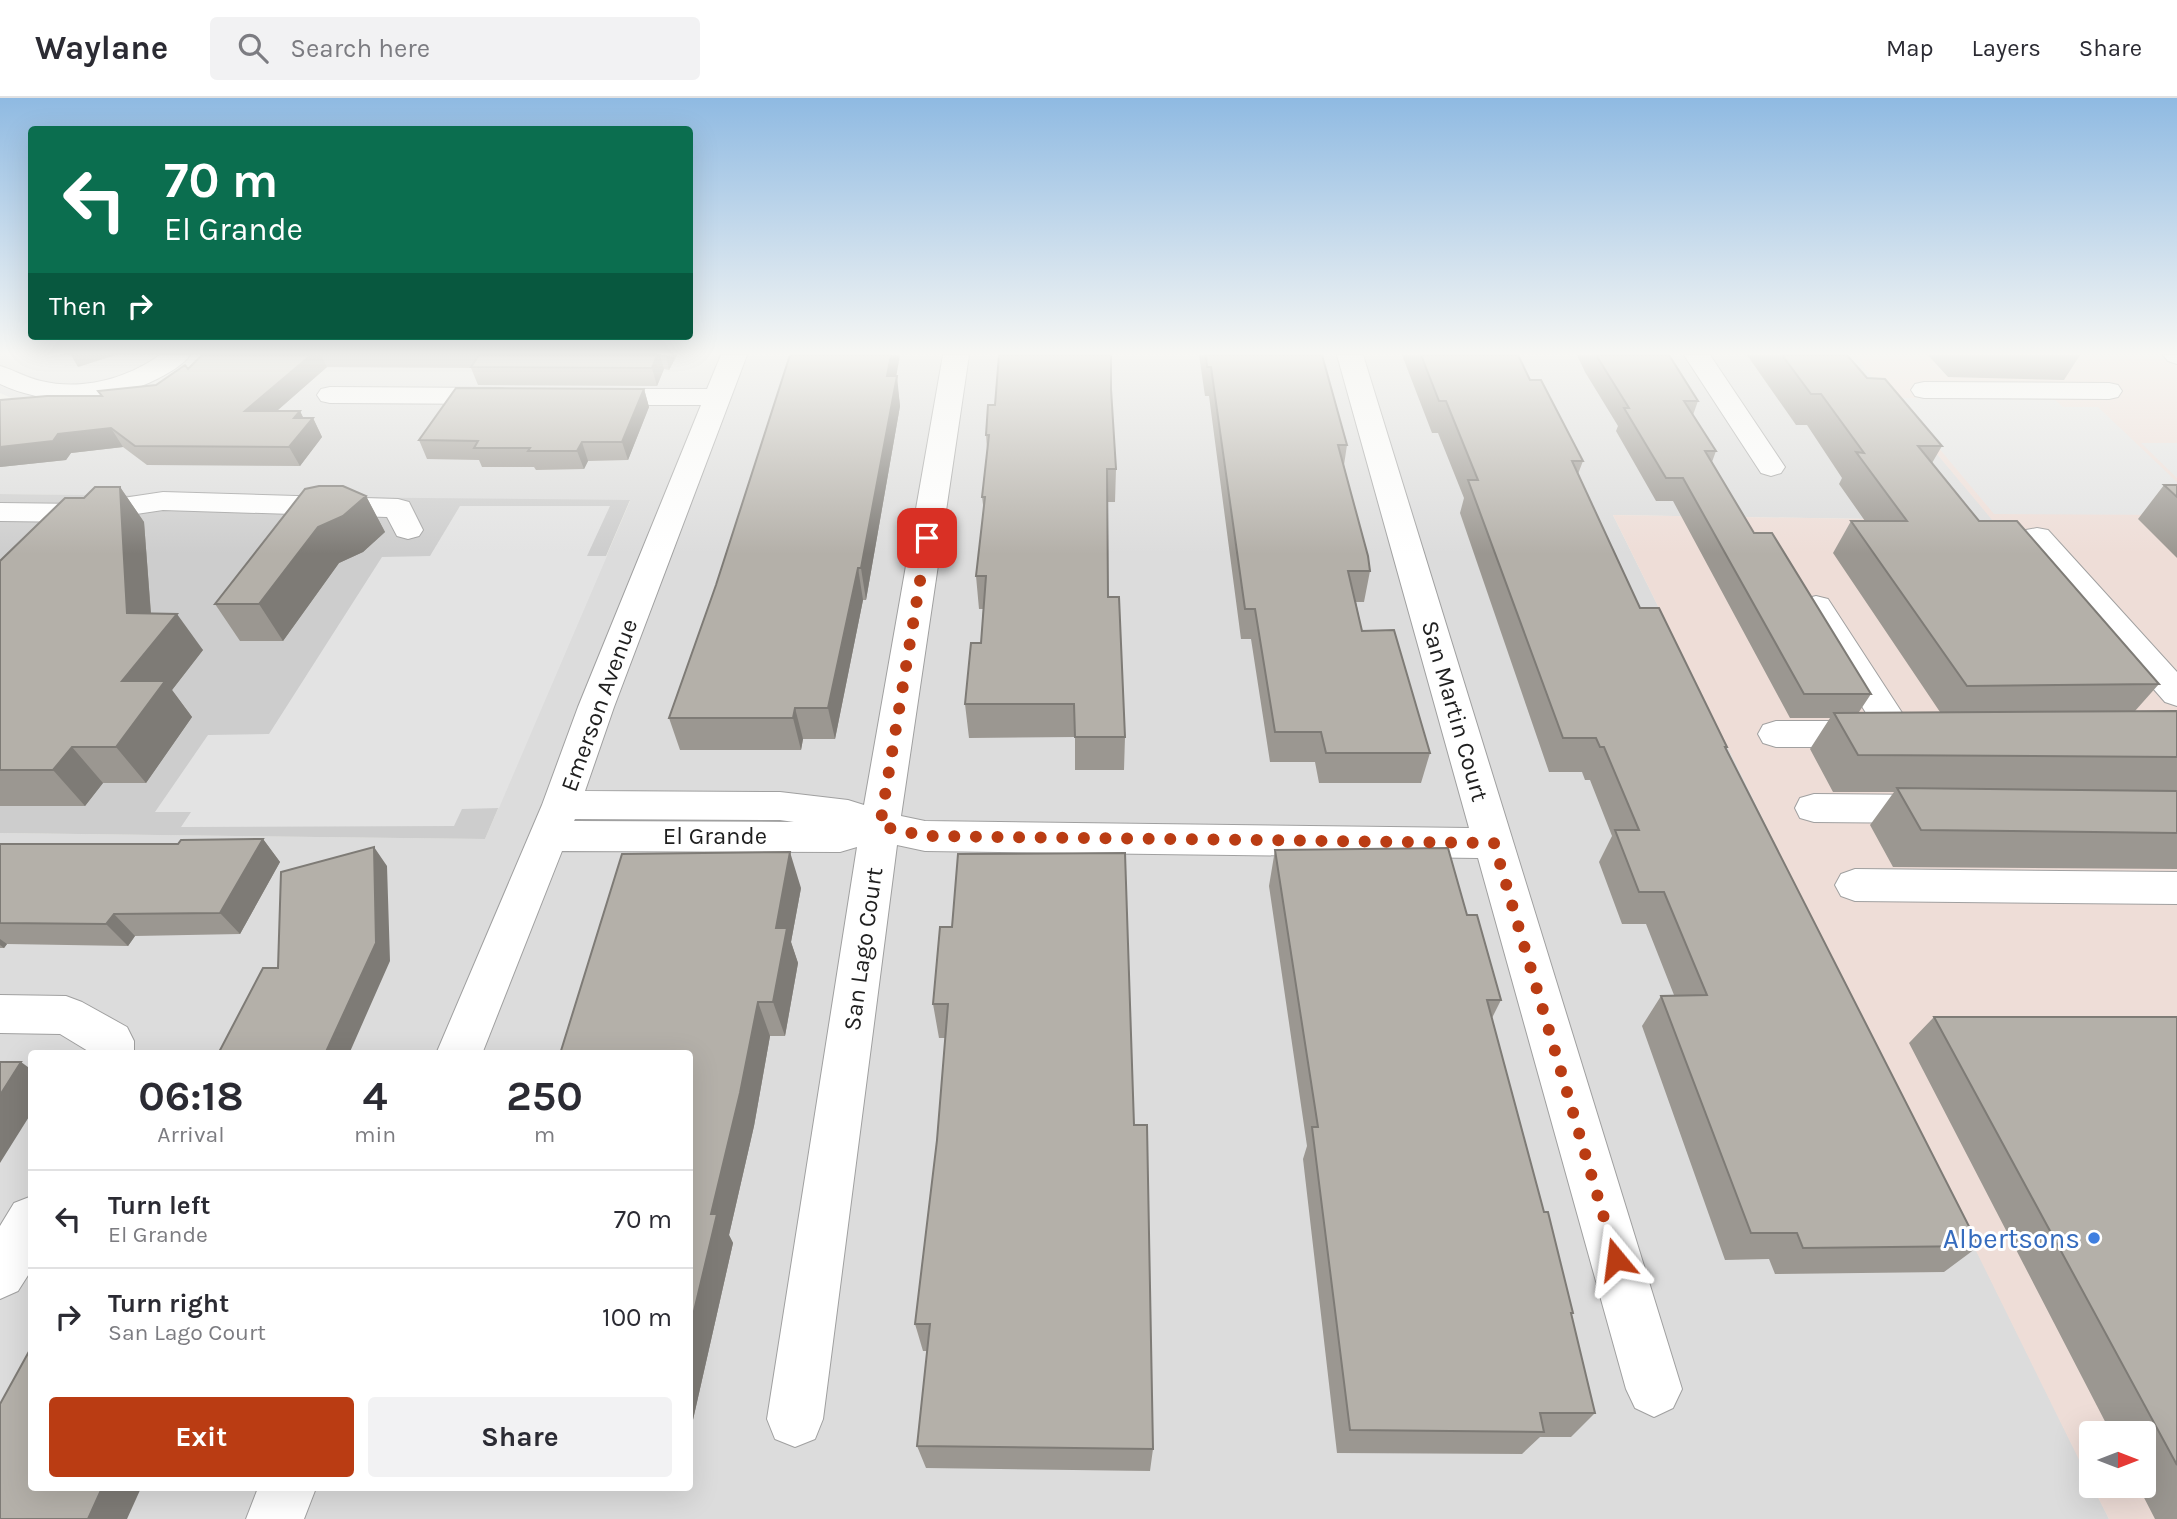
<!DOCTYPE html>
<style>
body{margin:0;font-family:Karla,sans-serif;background:#f2f2f3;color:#2b2b33;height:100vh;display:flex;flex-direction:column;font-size:26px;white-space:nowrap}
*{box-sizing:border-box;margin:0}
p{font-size:23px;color:#7c7c81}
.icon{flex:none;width:38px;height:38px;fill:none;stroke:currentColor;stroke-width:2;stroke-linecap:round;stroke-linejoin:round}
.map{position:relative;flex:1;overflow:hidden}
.panel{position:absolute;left:28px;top:952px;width:665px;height:441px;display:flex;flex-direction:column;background:#fff;border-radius:7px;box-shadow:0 7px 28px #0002}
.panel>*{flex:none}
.hud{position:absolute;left:28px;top:28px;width:665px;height:214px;border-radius:7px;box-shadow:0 7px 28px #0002;background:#0b6e4f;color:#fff;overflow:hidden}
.needle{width:46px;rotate:90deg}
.fabs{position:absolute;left:2079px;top:1323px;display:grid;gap:14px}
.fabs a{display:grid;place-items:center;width:77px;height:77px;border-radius:7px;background:#fff;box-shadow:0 7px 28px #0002;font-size:35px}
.pin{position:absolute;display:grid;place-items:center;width:60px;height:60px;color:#fff;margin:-30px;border-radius:14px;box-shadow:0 4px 10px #0006}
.me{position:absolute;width:77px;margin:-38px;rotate:344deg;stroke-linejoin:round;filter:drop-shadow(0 0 5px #0008)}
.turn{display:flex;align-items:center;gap:24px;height:147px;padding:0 21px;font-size:32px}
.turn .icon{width:91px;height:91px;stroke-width:2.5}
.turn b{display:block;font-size:49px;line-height:60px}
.then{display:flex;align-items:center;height:66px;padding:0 21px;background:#0003;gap:14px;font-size:26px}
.eta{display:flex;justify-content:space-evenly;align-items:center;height:119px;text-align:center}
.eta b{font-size:42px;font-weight:700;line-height:49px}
.cta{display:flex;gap:14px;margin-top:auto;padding:14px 21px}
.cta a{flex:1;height:80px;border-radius:7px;background:#ba3c13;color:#fff;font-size:28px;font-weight:700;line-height:80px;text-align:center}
.cta a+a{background:#f2f2f3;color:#2b2b33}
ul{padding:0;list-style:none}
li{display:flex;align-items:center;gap:21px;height:98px;padding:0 21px;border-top:2px solid #e1e1e2}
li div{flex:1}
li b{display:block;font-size:26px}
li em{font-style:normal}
header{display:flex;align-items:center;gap:42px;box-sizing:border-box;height:98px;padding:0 35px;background:#fff;border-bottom:2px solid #e1e1e2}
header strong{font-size:33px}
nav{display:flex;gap:38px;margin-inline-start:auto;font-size:24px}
.search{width:490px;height:63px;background:#f2f2f3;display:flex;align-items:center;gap:18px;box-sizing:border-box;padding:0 24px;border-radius:7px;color:#7c7c81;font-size:26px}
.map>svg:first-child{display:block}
</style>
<header>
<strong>Waylane</strong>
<div class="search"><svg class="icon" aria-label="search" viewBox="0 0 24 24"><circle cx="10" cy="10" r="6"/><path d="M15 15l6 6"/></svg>Search here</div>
<nav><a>Map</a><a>Layers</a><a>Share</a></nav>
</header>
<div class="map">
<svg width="2177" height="1421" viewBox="0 0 2177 1421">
<rect width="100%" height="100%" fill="#eeeee6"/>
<!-- residential -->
<path fill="#dcdcdc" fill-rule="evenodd" d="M0 257H1854L1994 423 1613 417 2109 1421H0V735L485 741 630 403 0 396V322L25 306 0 295ZM32 956H690V1390H32Z"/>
<!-- commercial -->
<path fill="#eeddd7" d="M1854 257H2177V1421H2109L2092 1388H2144V1335H2091V1386L1613 417 1993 423Z"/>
<!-- religious -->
<path fill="#cdcdcd" d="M0 396 630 402 485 741 0 735Z"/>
<!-- parking -->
<path fill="#e3e3e3" d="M1897 300 2054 301 2063 309H2098L2177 384V417L1994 416Z
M2141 345H2177V380Z
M460 408H610L587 458H607L499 710 462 711 454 728 181 729 191 714H155L208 637 269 636 382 459 430 458Z"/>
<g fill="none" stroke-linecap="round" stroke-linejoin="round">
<defs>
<path id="minor" d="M160 257H190C183 267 170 274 159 280 110 305 51 310 0 286V268C14 272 27 280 41 283 82 293 126 281 160 257Z
M721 257H747L614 609 585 693 780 694 848 702 864 707 943 257H969L901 718 925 723 1469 730 1337 257H1363L1682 1291 1673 1310 1654 1319 1635 1310 1626 1291 1478 760 925 753 897 747 823 1321 815 1341 795 1349 775 1341 767 1321 857 749 840 754 562 753 482 956H436L542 707 578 609 701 307H593L584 305 580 299 584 293 593 291H707ZM575 721 780 722 794 724 574 723Z
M1684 257H1710L1785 369 1781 375 1771 378 1761 375Z
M2163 257H2177V266L2168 263Z
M1924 284 2109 285 2118 287 2122 293 2118 299 2109 301 1924 300 1915 298 1911 292 1915 286Z
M330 289 502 290 511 292 515 298 511 304 502 306 330 305 321 303 317 297 321 291Z
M163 394 398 401 409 404 423 432 419 438 408 441 397 438 387 419 163 412 83 424 0 423V405L83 406Z
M2037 430 2048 432 2177 574V608L2165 604 2026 446 2022 439 2026 432Z
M1816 498 1828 501 1910 627 1915 636 1910 645C1897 649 1887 645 1874 649H1776L1763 645 1758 636 1763 627 1776 623H1871L1800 508 1804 501Z
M1814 696 1933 697 1947 701 1952 711 1947 721 1933 725 1814 724 1800 720 1795 710 1800 700Z
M1855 771 2177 774V806L1855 803 1841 798 1835 787 1841 776Z
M0 897 66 898 82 904 127 929 134 943V956H88V953L60 936 0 935Z
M32 1098V1171L18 1193 0 1201V1128L14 1105Z
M258 1390H316L304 1421H246Z"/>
</defs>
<!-- minor casing -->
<use href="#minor" stroke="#a0a0a0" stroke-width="2"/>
<!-- minor -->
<use href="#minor" fill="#fff" fill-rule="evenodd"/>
</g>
<!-- wall -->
<path fill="#9b9791" d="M202 257H677L669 272 664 271 657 288 478 287 471 270 327 269 277 313H300L303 320H313L322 339 300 368 147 367 123 349 71 355 66 362 0 369V302L101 298 156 287 188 271Z
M1199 257H1322L1347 347 1344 367 1370 473 1364 504H1356L1362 533 1430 655 1421 685H1319L1315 664H1270L1251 541H1241L1209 298H1205Z
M1402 257H1518L1530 282 1583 363 1578 376 1640 510 1727 649 1726 651 1979 1148 1944 1174 1775 1176 1769 1161 1725 1162 1642 928 1661 898 1674 897 1646 826H1622L1599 764 1612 738 1590 682H1585L1582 674H1549L1460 415 1464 400 1438 335H1432Z
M1577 257H1669L1698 303 1693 317 1716 353 1712 364 1754 435 1871 596 1859 614H1940L1833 455 1851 423H1865L1839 386 1842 380 1807 327H1796L1747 257H1847L1867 280 1942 348 1932 365 1979 423 2159 586 2135 613H2177V771L1893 769 1870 727 1894 694H1833L1810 651 1830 620H1790L1673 403H1656L1616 333 1618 328 1585 274Z
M1928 257H2080L2064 282 1948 279Z
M896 278 900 308 866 502H863L835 641H803L801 652H680L669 620Z
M644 291 649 309 628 362 588 363 584 371 536 372 534 369H482L479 362 427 361 419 342Z
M1111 291 1116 371 1115 404H1107L1108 499 1125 639 1124 672H1075V639L969 640 965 606 981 545 983 511H979L976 478 984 414 982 399 987 351 986 337 995 307Z
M2164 387H2177V460L2138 421Z
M120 389 144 424 151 515 203 552 172 592 192 619 146 685H103L85 708H0V463Z
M366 398 385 434 363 454 339 465 283 543H240L215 506Z
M263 741 280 764 240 836 135 838 128 848 7 846 4 850H0V746H178Z
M1275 752 1467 817 1501 902 1492 920 1544 1114 1573 1215 1571 1217 1595 1315 1571 1339H1540L1522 1356 1337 1355 1303 1061 1307 1048 1269 788Z
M801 790 791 844 798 865 785 938H770L754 1028 729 1137 733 1145 690 1335V956Z
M940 829 1134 1027 1153 1351 1150 1373 926 1370 917 1348 927 1253H923L915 1226 937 1042 945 940H939L933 906Z
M1934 919H2177V1421H2155L2138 1388H2144V1335H2111L1909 945Z"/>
<!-- shaded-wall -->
<path fill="#7e7b76" d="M71 257H116L78 269Z
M311 257H321L327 269 256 331 245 313Z
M657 257H660L664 271 657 288 652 270Z
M666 257H677L669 272Z
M891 257H900L891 308 887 278Z
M897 278 900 308 866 502 861 470Z
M644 291 649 309 628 362 622 344Z
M300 313 307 327 313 320 322 339 300 368 289 349 294 320Z
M111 330 123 349 71 355 66 362 0 369V349L58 336Z
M582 344 588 363 584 371 577 353Z
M120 389 144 424 153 545 177 516 203 552 172 592 192 619 146 685 116 649 122 583 127 515Z
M366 398 385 434 363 454 339 465 283 543 259 506 318 429Z
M858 470 863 502 835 641 828 610Z
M795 610 803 641 801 652 793 620Z
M72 649 103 685 85 708 53 672Z
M263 741 280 764 240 836 220 815Z
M374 749 387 768 390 863 349 956H325Z
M790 754 801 790 791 844 798 865 785 938 773 904 776 830Z
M114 816 135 838 128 848 106 826Z
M0 841 7 846 4 850 0 847Z
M758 904 770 938 754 1028 729 1137 733 1145 690 1335V1230L711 1116Z
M21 964 32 972V1014L0 1065V997Z
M102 1390H141L127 1421H88Z"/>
<!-- building -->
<path fill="#b4b0a9" stroke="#7e7b76" stroke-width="2" d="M202 257H311L245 313H300L294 320H313L289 349 135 348 111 330 58 336 53 343 0 349V302L47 298H102L98 293 156 287 185 267 188 271Z
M479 257H657L652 270 471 269Z
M790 257H891L887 278H897L861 470H858L828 610H795L793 620H669L716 487Z
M999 257H1111V291L1116 371H1107L1108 499H1119L1125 639H1075L1074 606H965L971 545H981L986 478H976L985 399H982L989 337H986L988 307H995Z
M1206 257H1322L1347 347H1338L1368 458 1370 473H1348L1362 533 1394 532 1430 655H1326L1321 634H1275L1255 511H1245L1211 269H1207Z
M1421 257H1518L1530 282H1541L1583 363H1572L1640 510H1659L1727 649H1725L1979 1148 1803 1150 1797 1135H1751L1661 898 1707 897 1664 794H1639L1615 732H1639L1604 649H1600L1596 640H1563L1468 382H1478L1446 303H1439Z
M1596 257H1669L1698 303H1684L1716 353H1705L1754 435H1772L1871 596H1804L1683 380H1666L1624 310H1629Z
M1782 257H1847L1867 280 1885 281 1942 348H1918L1979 423H2017L2159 586 1967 588 1851 423H1907L1856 354 1864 355 1821 296H1811Z
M456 290 644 291 622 344H582L577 353H528L530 350H474L478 343 419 342Z
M2164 387H2177V399Z
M319 388H343L366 398 343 418 318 429 259 506H215L305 391Z
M95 389H120L127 515 177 516 122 583H165L116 649H72L53 672H0V463L65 400H84Z
M2177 613V659L1858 657 1834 615Z
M1897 690 2177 693V735L1921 732Z
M263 741 220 815 114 816 106 826 0 825V746H178L181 742Z
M374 749 376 845 325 956H218L263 870H278L281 774Z
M1448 750 1467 817H1477L1501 902H1487L1544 1114H1548L1573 1215H1571L1595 1315H1540L1544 1334 1350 1332 1312 1029H1318L1275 752Z
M790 754 776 830H787L773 904H758L740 995 711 1116H717L690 1230V956H560L622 756Z
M1125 755 1134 1027H1147L1153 1351 917 1348 930 1226H915L937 1042 948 906H933L940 829H952L958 756Z
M1934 919H2177V1367Z
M0 964H21L0 997Z
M32 1248V1390H102L88 1421H0V1306Z"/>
<!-- sky -->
<linearGradient id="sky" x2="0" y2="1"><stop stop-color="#8fbae2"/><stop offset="0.56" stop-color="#f7f7f4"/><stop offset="1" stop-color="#f7f7f4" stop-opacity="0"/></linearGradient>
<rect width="2177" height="456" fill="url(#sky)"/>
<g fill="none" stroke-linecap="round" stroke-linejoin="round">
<!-- route -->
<path stroke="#ba3c13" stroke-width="12" stroke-dasharray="0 21.6" d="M927 440 880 728 925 738 1494 745 1616 1161"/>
</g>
<!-- markers -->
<circle fill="#3f7fe0" stroke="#fff" stroke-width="2.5" cx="2094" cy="1140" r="7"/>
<g text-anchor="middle" stroke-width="6" stroke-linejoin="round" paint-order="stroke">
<!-- street labels -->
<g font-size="24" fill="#1f1f1f" stroke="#fff">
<text transform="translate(599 607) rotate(-70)" y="8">Emerson Avenue</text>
<text transform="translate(1455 613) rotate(74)" y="8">San Martin Court</text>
<text x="715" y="746">El Grande</text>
<text transform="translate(863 851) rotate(-82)" y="8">San Lago Court</text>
</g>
<!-- near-shop labels -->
<g font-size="28" fill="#366cbe" stroke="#fff" text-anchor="end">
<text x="2080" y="1150">Albertsons</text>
</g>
</g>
</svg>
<div class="fabs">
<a><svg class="needle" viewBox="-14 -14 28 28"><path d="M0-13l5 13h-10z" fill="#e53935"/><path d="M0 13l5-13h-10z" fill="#7c7c81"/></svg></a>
</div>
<div class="pin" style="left:927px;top:440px;background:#d93025"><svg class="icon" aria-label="arrive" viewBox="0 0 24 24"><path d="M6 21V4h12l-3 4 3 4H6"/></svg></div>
<svg class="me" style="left:1616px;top:1161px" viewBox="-20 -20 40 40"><path d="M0-17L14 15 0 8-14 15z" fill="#ba3c13" stroke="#fff" stroke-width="4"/></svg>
<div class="hud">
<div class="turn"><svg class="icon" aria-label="left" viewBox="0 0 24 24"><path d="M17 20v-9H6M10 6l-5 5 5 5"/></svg><div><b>70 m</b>El Grande</div></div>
<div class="then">Then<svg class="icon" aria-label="right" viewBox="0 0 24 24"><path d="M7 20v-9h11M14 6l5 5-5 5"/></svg></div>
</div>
<section class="panel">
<div class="eta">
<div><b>06:18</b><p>Arrival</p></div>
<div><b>4</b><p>min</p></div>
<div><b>250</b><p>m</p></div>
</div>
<ul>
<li><svg class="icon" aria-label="left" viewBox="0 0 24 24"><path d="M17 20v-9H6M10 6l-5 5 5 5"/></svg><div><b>Turn left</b><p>El Grande</p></div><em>70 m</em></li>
<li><svg class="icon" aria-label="right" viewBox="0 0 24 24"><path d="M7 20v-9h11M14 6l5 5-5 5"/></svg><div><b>Turn right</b><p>San Lago Court</p></div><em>100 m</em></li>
</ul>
<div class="cta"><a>Exit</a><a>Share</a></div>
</section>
</div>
